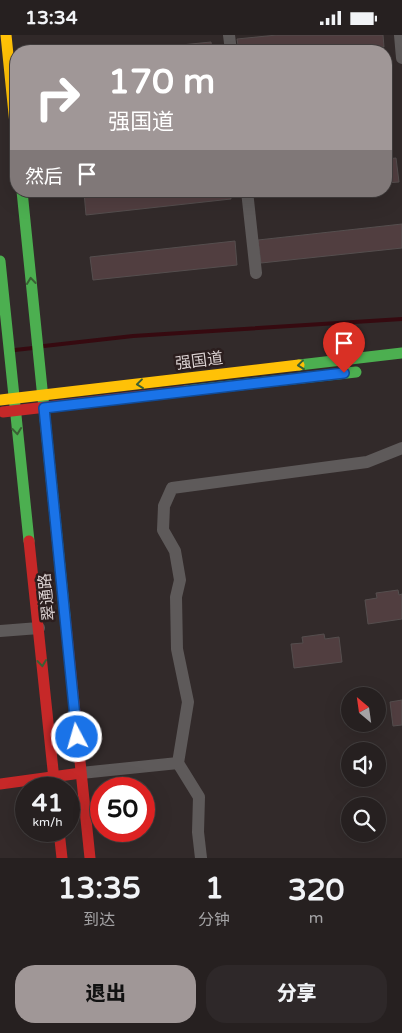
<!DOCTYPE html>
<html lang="zh">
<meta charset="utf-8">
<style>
body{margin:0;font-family:"Varela Round","Noto Sans SC",sans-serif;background:#2e2829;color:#f1f3f6;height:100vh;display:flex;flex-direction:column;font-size:19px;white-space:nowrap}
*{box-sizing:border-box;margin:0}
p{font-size:16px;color:#a4a3a5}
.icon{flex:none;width:28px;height:28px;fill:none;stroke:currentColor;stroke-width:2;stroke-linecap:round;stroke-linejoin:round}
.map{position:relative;height:823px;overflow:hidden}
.details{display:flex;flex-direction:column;background:#262020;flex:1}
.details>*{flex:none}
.banner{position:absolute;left:10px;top:10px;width:382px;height:152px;border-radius:20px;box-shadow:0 5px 20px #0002,0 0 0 1px #423e3e;background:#a09797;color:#fff;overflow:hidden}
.needle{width:32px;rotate:331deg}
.fabs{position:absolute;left:341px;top:652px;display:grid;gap:10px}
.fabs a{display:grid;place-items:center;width:45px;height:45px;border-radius:50%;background:#262020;box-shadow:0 5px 20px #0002,0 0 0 1px #423e3e;font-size:25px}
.speed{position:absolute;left:15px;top:742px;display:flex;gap:10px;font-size:25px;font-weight:700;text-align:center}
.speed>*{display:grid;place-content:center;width:65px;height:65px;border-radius:50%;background:#262020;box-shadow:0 5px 20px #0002,0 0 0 1px #423e3e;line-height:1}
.speed small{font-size:12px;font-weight:400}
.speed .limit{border:8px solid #d22;background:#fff;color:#111}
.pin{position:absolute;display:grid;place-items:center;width:42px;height:42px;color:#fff;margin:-51px -21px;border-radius:50% 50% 50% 0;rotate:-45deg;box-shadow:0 0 5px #0007}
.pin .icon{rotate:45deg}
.me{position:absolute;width:55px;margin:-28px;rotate:354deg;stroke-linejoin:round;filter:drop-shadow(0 0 4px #0008)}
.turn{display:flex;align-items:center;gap:18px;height:105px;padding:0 15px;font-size:22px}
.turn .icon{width:65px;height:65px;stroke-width:2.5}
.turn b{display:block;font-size:35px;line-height:42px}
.then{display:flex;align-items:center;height:48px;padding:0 15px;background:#0003;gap:10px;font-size:19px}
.eta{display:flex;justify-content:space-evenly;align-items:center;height:85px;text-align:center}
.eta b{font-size:30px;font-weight:800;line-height:35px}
.button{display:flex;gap:10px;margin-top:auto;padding:10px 15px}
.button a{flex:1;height:58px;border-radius:20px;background:#a09797;color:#111;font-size:20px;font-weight:800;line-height:58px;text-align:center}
.button a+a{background:#2e2829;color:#f1f3f6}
.status{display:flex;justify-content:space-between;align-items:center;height:35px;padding:0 25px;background:#262020;direction:ltr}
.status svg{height:14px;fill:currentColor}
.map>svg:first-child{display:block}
</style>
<div class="status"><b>13:34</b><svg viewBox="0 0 49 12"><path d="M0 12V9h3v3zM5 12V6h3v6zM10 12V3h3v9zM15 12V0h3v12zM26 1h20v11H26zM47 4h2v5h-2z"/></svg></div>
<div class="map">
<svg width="402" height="823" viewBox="0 0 402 823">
<rect width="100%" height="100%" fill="#322a2a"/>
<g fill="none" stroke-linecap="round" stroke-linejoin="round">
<!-- stream -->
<path stroke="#360a10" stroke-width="4" d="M44 311 133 301 402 284
M15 315 33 313"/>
</g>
<!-- building -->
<path fill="#513e40" stroke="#554e4e" d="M277 0H383L384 12 347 16H239L237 4Z
M211 7 212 16H121Z
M396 123 399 147 386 148V124Z
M230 156 231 164 86 180 84 157Z
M254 156H311L254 162Z
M402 189V213L261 228 258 205Z
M235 206 237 230 93 245 90 222Z
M398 555 399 560 402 559V584L368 589 365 565 377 563 376 558Z
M324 599 325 604 339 602 342 627 294 633 291 609 303 608 302 602Z
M402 665V690L393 691 390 667Z"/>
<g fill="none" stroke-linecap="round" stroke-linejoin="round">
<!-- street -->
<path stroke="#5e5a5a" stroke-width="12" d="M229 0 231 16
M400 0 402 23
M247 156 256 238
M0 596 39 593
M81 738 178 728
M201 823 198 797 199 762 178 728 188 667 177 614 176 562 180 545 175 516 163 495 164 471 172 453 367 427 402 413"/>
<!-- fast -->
<path stroke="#4caf50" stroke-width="11" d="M22 156 65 581
M0 226 29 506
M299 330 402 318
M185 356 356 337"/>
<!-- slow -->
<path stroke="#ffc107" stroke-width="11" d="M6 0 16 99
M0 365 299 330"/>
<!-- jam -->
<path stroke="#c62828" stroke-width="11" d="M3 377 185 356
M29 506 55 754
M65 581 90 823
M0 749 81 738
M59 796 62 823"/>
</g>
<!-- one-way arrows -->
<defs><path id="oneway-chevron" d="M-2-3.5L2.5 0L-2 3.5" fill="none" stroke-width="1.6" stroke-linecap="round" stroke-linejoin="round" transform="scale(1.25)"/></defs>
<g stroke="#3a5f34">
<use href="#oneway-chevron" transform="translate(31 246) rotate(-96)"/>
<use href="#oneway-chevron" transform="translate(301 330) rotate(173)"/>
<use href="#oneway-chevron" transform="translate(140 349) rotate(173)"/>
<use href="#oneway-chevron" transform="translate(17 396) rotate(84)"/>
<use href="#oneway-chevron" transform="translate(42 628) rotate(84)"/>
</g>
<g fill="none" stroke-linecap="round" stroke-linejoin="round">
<defs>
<path id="route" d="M77 702 44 373 344 338"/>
</defs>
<!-- route casing -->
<use href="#route" stroke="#114b97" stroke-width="12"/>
<!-- route -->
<use href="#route" stroke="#1a73e8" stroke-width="9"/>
</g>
<g text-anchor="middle" stroke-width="5" stroke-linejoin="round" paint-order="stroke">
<!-- street labels -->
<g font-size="16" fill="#dbd2d2" stroke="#2b1e1e">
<text transform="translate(199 325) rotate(-7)" y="6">强国道</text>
<text transform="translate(46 562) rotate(-96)" y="6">翠通路</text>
</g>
</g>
</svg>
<div class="fabs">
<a><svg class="needle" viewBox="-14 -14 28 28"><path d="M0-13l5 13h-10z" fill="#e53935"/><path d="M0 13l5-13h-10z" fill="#a4a3a5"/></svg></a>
<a><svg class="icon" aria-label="sound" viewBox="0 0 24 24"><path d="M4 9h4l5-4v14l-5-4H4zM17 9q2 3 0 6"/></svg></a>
<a><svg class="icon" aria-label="search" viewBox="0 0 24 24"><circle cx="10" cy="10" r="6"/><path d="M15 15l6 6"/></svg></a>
</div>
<div class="speed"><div>41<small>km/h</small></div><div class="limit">50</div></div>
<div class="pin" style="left:344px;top:338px;background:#d93025"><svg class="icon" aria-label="arrive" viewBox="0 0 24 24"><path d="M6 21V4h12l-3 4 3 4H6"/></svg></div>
<svg class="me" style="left:77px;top:702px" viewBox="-20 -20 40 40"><circle r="17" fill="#1a73e8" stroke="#fff" stroke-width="3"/><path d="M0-11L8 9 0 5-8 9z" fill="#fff"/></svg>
<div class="banner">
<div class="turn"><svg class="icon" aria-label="right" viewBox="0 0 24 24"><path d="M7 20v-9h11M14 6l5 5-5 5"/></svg><div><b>170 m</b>强国道</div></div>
<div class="then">然后<svg class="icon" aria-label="arrive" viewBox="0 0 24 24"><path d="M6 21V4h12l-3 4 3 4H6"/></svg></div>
</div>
</div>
<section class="details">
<div class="eta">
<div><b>13:35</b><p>到达</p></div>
<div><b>1</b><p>分钟</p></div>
<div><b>320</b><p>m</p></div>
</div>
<div class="button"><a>退出</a><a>分享</a></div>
</section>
